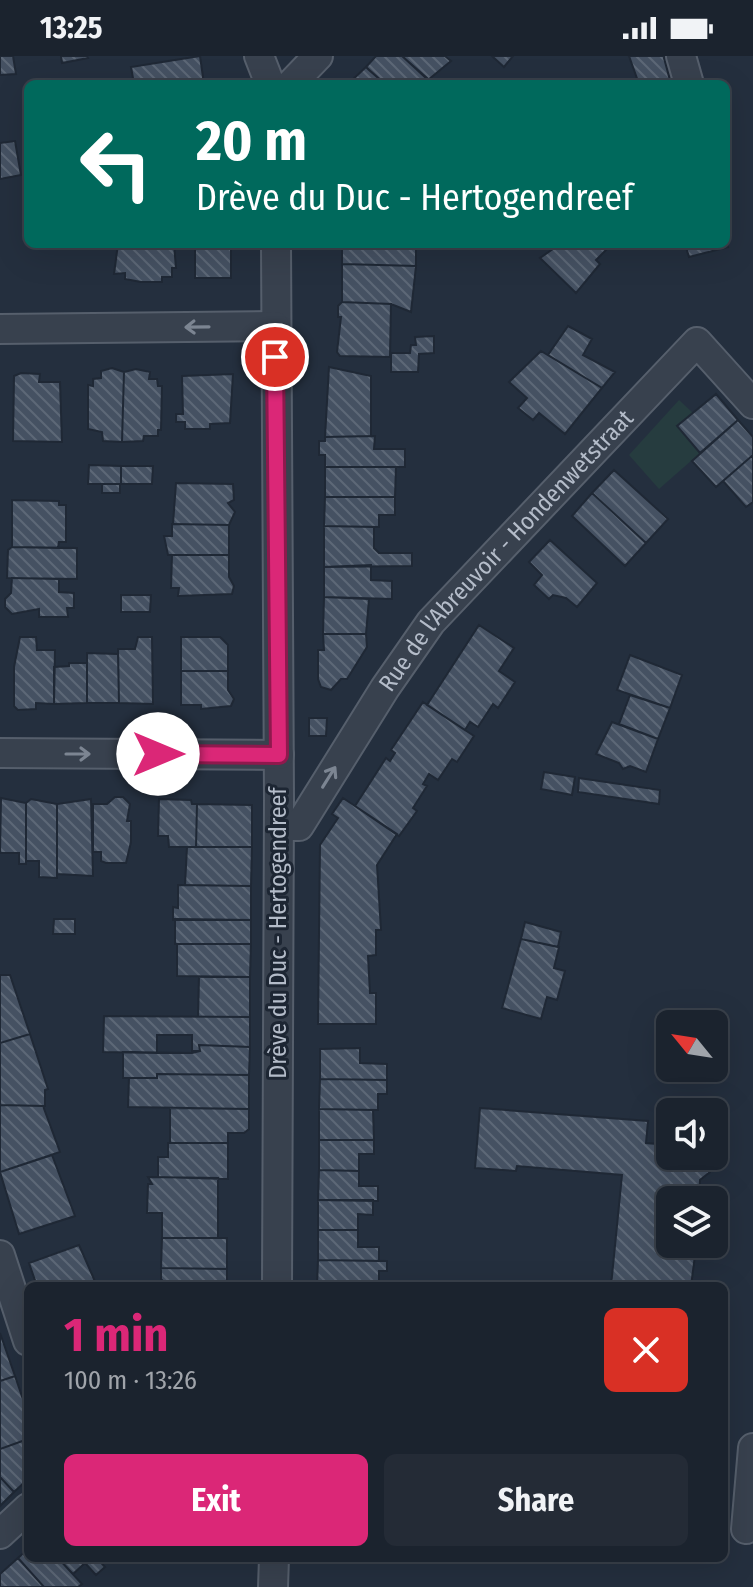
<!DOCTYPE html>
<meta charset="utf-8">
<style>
body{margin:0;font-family:"Fira Sans Condensed",sans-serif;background:#242b36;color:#f1f3f6;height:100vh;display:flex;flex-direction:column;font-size:30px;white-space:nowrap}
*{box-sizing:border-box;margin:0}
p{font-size:26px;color:#a0a4aa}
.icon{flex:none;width:44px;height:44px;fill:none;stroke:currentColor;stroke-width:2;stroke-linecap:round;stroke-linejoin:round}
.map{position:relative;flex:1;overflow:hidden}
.details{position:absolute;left:24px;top:1226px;width:704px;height:280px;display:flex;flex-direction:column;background:#1b232e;border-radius:12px;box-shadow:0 8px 32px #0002,0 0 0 2px #39404a}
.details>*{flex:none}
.top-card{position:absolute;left:24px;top:24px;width:706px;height:168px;border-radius:12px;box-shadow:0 8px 32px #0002,0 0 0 2px #39404a;background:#00695c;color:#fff;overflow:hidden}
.needle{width:52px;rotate:300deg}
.controls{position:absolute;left:656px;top:954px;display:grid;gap:16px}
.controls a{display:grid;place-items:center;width:72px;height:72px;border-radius:12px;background:#1b232e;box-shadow:0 8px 32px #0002,0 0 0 2px #39404a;font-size:40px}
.pin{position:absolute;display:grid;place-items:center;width:68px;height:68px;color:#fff;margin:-34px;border:4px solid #fff;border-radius:50%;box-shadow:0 2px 8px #0007}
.me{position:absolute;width:88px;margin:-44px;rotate:90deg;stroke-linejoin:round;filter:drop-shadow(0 0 6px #0008)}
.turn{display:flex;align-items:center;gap:28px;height:168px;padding:0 40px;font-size:36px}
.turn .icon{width:104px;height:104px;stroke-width:2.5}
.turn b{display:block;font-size:56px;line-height:68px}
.round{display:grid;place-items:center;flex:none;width:84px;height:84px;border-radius:12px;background:#242b36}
.summary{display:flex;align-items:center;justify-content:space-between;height:136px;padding:0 40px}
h1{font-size:48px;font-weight:700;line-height:60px;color:#db2777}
.cta{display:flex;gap:16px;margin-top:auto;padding:16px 40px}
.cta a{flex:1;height:92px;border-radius:12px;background:#db2777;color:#fff;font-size:32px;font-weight:700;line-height:92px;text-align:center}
.cta a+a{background:#242b36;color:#f1f3f6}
.status{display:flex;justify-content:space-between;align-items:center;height:56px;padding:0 40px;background:#1b232e;direction:ltr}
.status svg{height:22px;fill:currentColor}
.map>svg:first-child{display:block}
</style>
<div class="status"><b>13:25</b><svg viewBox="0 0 49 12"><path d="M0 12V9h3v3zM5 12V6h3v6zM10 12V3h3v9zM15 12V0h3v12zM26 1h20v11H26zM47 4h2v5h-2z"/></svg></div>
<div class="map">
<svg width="753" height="1531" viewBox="0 0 753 1531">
<defs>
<pattern id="building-back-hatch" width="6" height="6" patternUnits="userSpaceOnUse" patternTransform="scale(2)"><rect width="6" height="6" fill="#455162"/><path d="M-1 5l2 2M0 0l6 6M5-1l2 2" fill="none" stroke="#5d6877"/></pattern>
</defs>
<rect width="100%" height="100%" fill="#242f3e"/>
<!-- green -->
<path fill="#263c3f" d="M679 344 693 357 678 370 700 397 659 433 629 399Z"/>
<!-- building -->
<path fill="url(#building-back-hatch)" stroke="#1f2835" stroke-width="2" d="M0 0H13L16 18 0 19Z
M61 0H87L88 2 62 7Z
M200 0 204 28H134L131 11Z
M402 0H445L451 5 428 24Z
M402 0 427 22 421 28H385L366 11 376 0Z
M492 0H513L504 11Z
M629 0H672L664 2 671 28H639Z
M366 11 369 14 385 28H348Z
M15 85 21 119 0 123V87Z
M726 184 728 191 689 201 685 188H726Z
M118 188H174L176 212H172V221H162V226H141L125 223V217L114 218Z
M195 188H231V222H195Z
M342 188H416V210L342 208Z
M560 188H612L596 204 600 208 576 237 540 202Z
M342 208 416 210 411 256 391 248 342 246Z
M342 246 391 248 390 301 340 300 337 296 341 261H338V250Z
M568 270 592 283 583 299 615 316 602 332 548 299Z
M434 280V297L419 298 418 316H391V297H410L411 289H416L415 281Z
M541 295 602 332 565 378 539 357 533 364 518 352 527 342 509 326Z
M329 311 371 320V380L325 381Z
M112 312 124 316 122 386 103 385 102 376 88 373V329L93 330V323L101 322V315Z
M136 313 150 316 149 323H157L158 330H162L161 374H158V380H144L143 385 122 386 124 316Z
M21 317 40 318 39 326H60L62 386 13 385 14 320Z
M233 318 230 367 210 368V373H185V366H176V358H183L182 320Z
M716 338 738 364 700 397 677 370Z
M738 364 753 381V399L716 431 692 405Z
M375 380 374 393H405V411H325V399H319V385H325V381Z
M753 399V446L746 451 723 425Z
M89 409 121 410V428H88Z
M121 410H153L152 428H121Z
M325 411H396L395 441H325Z
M614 414 668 463 646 487 592 437Z
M176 427 233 428 234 444 228 447 235 456 229 469 173 468Z
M102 428H120V437H102Z
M592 437 646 487 625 510 572 460Z
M325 441H395V459H379V471L324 470Z
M12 444 59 445V449H66V486H59L58 492 12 491Z
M172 468 229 469V499H168L164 480H172Z
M324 470 374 471V492L379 497H412V510L324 511Z
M550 484 597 527 577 551 566 542 553 539 549 543 534 529 542 519 529 506Z
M12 491 77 492V523L7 522 8 494Z
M172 499H229V521L234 530 232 538 178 540 179 532H171Z
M371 509V524L392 525V543L324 541V511Z
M12 522 59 523V536L74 537V552H67L68 561H39V553L12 558 5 551V543L11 537Z
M121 539H151L150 556H121Z
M324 541 369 543 366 578H323Z
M479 569 514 592 499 615 515 626 498 652 493 648 478 671 470 666 465 674 427 649Z
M323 578H366L367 591 347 623H341L331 634 321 631 318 623V594H324Z
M20 581H36L37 594H55L54 648 36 647V653L18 654 14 650V611Z
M138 581H152L153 648 119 647 118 593H135Z
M181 581H220L228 589V615H181Z
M87 597 118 598 119 647H87Z
M630 599 682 619 670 652 617 634Z
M69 607H87V647L54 648V611L69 610Z
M181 615H228V634L234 643 231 650 201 653V649H181Z
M630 639 670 652 658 683 619 668Z
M423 646 474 680 457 706 452 703 438 724 429 718 423 728 427 730 413 752 417 755 399 780 355 750 386 702 390 705 395 697 391 694Z
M309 662H327L326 680H309Z
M612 666 658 683 646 716 630 710 623 713 619 707 596 698Z
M544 716 575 721 572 739 541 733Z
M579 722 660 734 659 748 578 736Z
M115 741H123L130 748 127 765H131V786L126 807H106L101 805V796H93V748H107Z
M1 742 26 747V808H19V797H0Z
M343 742 397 778 377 809 381 874H376V899L368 900 370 937H376V968H318L320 789 338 762 332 758Z
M31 743 57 748V822L39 821V805H26V747Z
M91 743 93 820 57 818V748Z
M159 743 191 744 192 748H197L196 791H169L168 780H158Z
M197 748 252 749V791H196Z
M187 791H252L251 830 185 829Z
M178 829 251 830V864H173V851L178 852Z
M54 863H75V878H53Z
M175 863 251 864V888H175Z
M525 866 561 876 558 891 521 883Z
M521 883 559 891 554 912 565 915 557 944 547 941 541 963 502 952Z
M177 888H251L250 921 177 920Z
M0 919H10L30 978 0 987Z
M199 921H250V961H198Z
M104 960 250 961V991L199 989 200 995H192V979H157V997L103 996Z
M30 978 48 1033 45 1034V1050L0 1049V987Z
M199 989 250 991 249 1019 157 1018V1022H123V996L192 997 200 995Z
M360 992V1007L387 1008V1024L320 1023V993Z
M157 1018 249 1019V1053L128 1051 129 1022H157Z
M320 1023 387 1024V1038H378V1054L319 1053Z
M0 1049 43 1050 60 1096 0 1116Z
M170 1052 249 1053V1073L244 1077H228V1087H170Z
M480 1052 648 1065 646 1087 670 1089V1100H709L710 1116 700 1124 699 1144H670V1188H694L696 1192 691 1230H611L622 1119 517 1110 516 1115 475 1112Z
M319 1053 373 1054 374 1084H319Z
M319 1084H374V1098H359V1115L319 1114Z
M168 1087H228V1123L158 1121V1101H168Z
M52 1099 75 1160 19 1178 0 1116Z
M319 1114 359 1115V1130H378V1145L318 1144Z
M148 1121 218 1122V1182H162V1157H147L148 1128H152Z
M318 1144H373V1159L358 1158V1174H318Z
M318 1174H358V1191H379V1205L318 1204Z
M162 1182H227V1213L161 1212Z
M79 1189 97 1230H37L29 1207Z
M318 1204 387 1205V1215H379V1230H317Z
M161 1212 227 1213V1230H167L161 1223Z
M0 1277 15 1320 0 1325Z
M15 1320 28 1358V1383L0 1393V1325Z
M28 1383V1423L14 1436 0 1421V1393Z
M0 1421 14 1436 0 1450Z
M28 1493V1502H58L82 1528 78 1531H44L18 1502Z
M18 1502 44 1531H0V1518Z
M58 1502H97L105 1511 96 1519 85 1507 73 1518Z"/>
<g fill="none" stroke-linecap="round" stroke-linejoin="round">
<defs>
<g id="minor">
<path d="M259 0 270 28"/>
<path d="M681 0 689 28"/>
<path d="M291 28 318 0"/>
<path d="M276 188 279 744 277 1230"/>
<path d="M0 273 275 270"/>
<path d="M0 697 279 699"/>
<path id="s1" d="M279 770H299L385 632 431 566 697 286 753 348"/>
<path d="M0 1199 28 1285"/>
<path d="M746 1473 753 1392"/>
<path d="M0 1478 28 1452"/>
<path d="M273 1531 274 1502"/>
</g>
</defs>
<!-- minor casing -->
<use href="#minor" stroke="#565f6c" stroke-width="32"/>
<!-- minor -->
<use href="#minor" stroke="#38414e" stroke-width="28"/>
</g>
<!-- one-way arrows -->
<defs><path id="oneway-shaft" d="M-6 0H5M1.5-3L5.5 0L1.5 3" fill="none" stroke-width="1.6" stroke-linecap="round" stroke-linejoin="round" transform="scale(2)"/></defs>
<g stroke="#7c8592">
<use href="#oneway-shaft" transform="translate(197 271) rotate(179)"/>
<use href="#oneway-shaft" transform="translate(78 698)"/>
<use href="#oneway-shaft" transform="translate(329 721) rotate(-58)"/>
</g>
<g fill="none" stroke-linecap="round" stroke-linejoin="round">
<defs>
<path id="route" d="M158 698 279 699 275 301"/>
</defs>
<!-- route casing -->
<use href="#route" stroke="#8e194d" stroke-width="20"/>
<!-- route -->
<use href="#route" stroke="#db2777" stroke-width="14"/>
</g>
<g text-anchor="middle" stroke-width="6" stroke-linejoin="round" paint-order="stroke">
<!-- street labels -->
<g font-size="24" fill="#b4bcc9" stroke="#1d2633">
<text dy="8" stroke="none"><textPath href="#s1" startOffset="366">Rue de l'Abreuvoir - Hondenwetstraat</textPath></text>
<text transform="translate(278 877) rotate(-90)" y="8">Drève du Duc - Hertogendreef</text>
</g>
</g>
</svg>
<div class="controls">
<a><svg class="needle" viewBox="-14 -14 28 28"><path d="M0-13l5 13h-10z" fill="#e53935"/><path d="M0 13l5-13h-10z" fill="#a0a4aa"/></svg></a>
<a><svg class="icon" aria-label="sound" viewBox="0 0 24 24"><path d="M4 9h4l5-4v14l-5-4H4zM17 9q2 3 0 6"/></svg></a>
<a><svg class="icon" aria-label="layers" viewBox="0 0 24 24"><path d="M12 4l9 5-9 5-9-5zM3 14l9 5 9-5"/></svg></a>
</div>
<div class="pin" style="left:275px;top:301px;background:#d93025"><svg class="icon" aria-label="arrive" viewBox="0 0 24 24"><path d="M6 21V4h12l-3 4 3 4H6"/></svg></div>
<svg class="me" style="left:158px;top:698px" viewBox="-20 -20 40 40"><circle r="19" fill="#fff"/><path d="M0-13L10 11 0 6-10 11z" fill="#db2777"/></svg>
<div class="top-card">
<div class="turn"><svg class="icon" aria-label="left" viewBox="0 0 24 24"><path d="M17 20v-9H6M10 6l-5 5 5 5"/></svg><div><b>20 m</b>Drève du Duc - Hertogendreef</div></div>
</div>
<section class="details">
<div class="summary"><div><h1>1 min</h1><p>100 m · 13:26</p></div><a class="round" style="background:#d93025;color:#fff"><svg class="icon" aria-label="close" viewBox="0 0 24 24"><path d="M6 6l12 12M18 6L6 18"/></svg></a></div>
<div class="cta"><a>Exit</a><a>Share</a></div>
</section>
</div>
